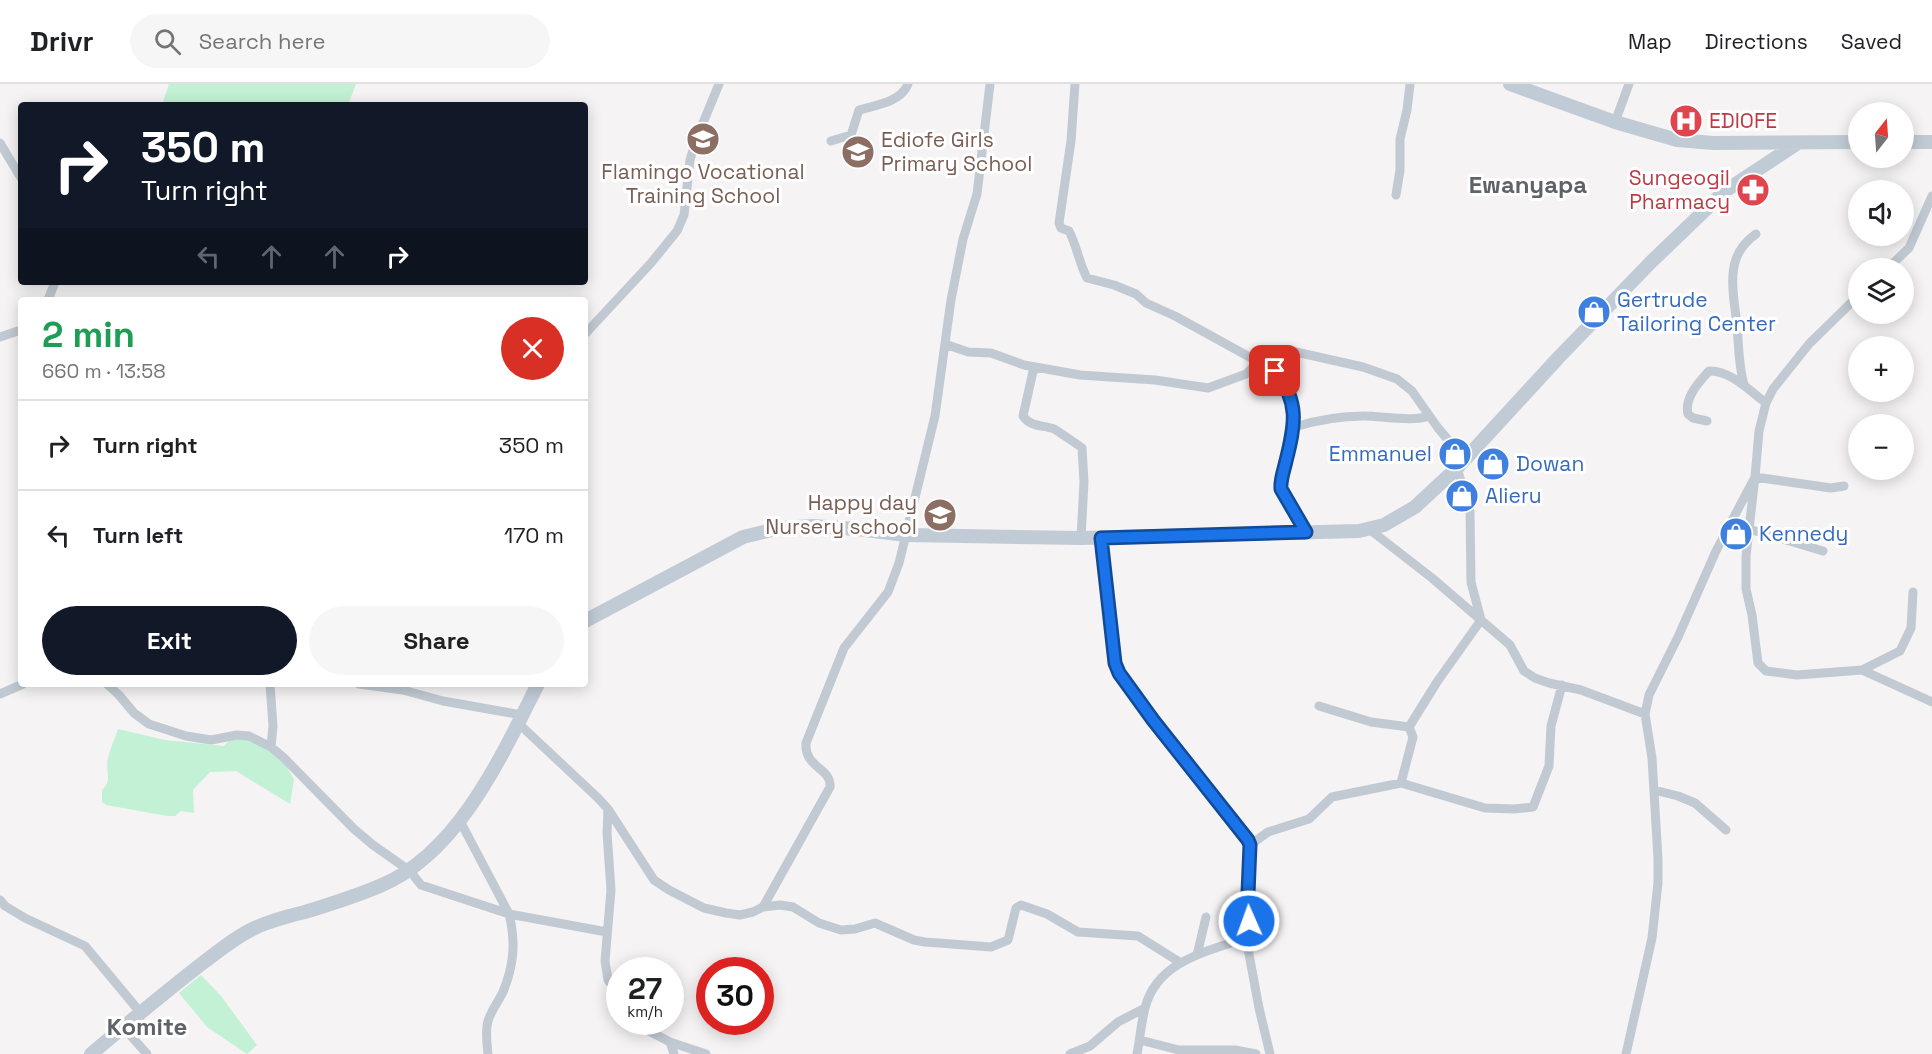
<!DOCTYPE html>
<meta charset="utf-8">
<style>
body{margin:0;font-family:"Space Grotesk",sans-serif;background:#f6f6f6;color:#202124;height:100vh;display:flex;flex-direction:column;font-size:22px;white-space:nowrap}
*{box-sizing:border-box;margin:0}
p{font-size:20px;color:#757577}
.icon{flex:none;width:33px;height:33px;fill:none;stroke:currentColor;stroke-width:2;stroke-linecap:round;stroke-linejoin:round}
.map{position:relative;flex:1;overflow:hidden}
.panel{position:absolute;left:18px;top:213px;width:570px;height:390px;display:flex;flex-direction:column;background:#fff;border-radius:6px;box-shadow:0 3px 15px #0003}
.panel>*{flex:none}
.guide{position:absolute;left:18px;top:18px;width:570px;height:183px;border-radius:6px;box-shadow:0 3px 15px #0003;background:#111827;color:#fff;overflow:hidden}
.needle{width:39px;rotate:17deg}
.buttons{position:absolute;left:1848px;top:18px;display:grid;gap:12px}
.buttons a{display:grid;place-items:center;width:66px;height:66px;border-radius:50%;background:#fff;box-shadow:0 3px 15px #0003;font-size:30px}
.speed{position:absolute;left:606px;top:873px;display:flex;gap:12px;font-size:30px;font-weight:700;text-align:center}
.speed>*{display:grid;place-content:center;width:78px;height:78px;border-radius:50%;background:#fff;box-shadow:0 3px 15px #0003;line-height:1}
.speed small{font-size:15px;font-weight:400}
.speed .limit{border:9px solid #d22;background:#fff;color:#111}
.pin{position:absolute;display:grid;place-items:center;width:51px;height:51px;color:#fff;margin:-26px;border-radius:12px;box-shadow:0 3px 9px #0006}
.me{position:absolute;width:66px;margin:-33px;rotate:358deg;stroke-linejoin:round;filter:drop-shadow(0 0 4px #0008)}
.turn{display:flex;align-items:center;gap:21px;height:126px;padding:0 24px;font-size:27px}
.turn .icon{width:78px;height:78px;stroke-width:2.5}
.turn b{display:block;font-size:42px;line-height:51px}
.lanes{display:flex;align-items:center;height:57px;padding:0 24px;background:#0003;justify-content:center;gap:30px;direction:ltr}
.lanes .off{opacity:.35}
.round{display:grid;place-items:center;flex:none;width:63px;height:63px;border-radius:32px;background:#f6f6f6}
.summary{display:flex;align-items:center;justify-content:space-between;height:102px;padding:0 24px}
h1{font-size:36px;font-weight:800;line-height:45px;color:#1e9e55}
.cta{display:flex;gap:12px;margin-top:auto;padding:12px 24px}
.cta a{flex:1;height:69px;border-radius:36px;background:#111827;color:#fff;font-size:24px;font-weight:800;line-height:69px;text-align:center}
.cta a+a{background:#f6f6f6;color:#202124}
ul{padding:0;list-style:none}
li{display:flex;align-items:center;gap:18px;height:90px;padding:0 24px;border-top:2px solid #e0e0e0}
li div{flex:1}
li b{display:block;font-size:22px}
li em{font-style:normal}
header{display:flex;align-items:center;gap:36px;box-sizing:border-box;height:84px;padding:0 30px;background:#fff;border-bottom:2px solid #e0e0e0}
header strong{font-size:28px}
nav{display:flex;gap:33px;margin-inline-start:auto;font-size:21px}
.search{width:420px;height:54px;background:#f6f6f6;display:flex;align-items:center;gap:15px;box-sizing:border-box;padding:0 21px;border-radius:33px;color:#757577;font-size:22px}
.map>svg:first-child{display:block}
</style>
<header>
<strong>Drivr</strong>
<div class="search"><svg class="icon" aria-label="search" viewBox="0 0 24 24"><circle cx="10" cy="10" r="6"/><path d="M15 15l6 6"/></svg>Search here</div>
<nav><a>Map</a><a>Directions</a><a>Saved</a></nav>
</header>
<div class="map">
<svg width="1932" height="970" viewBox="0 0 1932 970">
<rect width="100%" height="100%" fill="#f5f3f3"/>
<!-- green -->
<path fill="#c3f1d5" d="M169 0H356L348 21H162Z
M118 645 165 656 224 662 232 653 251 654 283 677 294 695 290 720 236 687 210 688 193 706 194 729 181 727 175 732H167L106 721 102 718V706C113 696 105 687 108 674 110 665 115 655 118 645Z
M201 891 221 912 257 961 247 970 207 943 179 909Z"/>
<g fill="none" stroke-linecap="round" stroke-linejoin="round">
<!-- street -->
<path stroke="#c1cad2" stroke-width="9" d="M1075 0 1071 57 1059 139 1061 144 1069 147C1077 162 1079 179 1087 194L1114 201 1136 210 1146 219 1175 232 1275 287C1306 325 1291 358 1280 401L1281 405 1306 448
M1615 38 1629 0
M831 57 851 51 859 26C876 21 901 18 908 0
M0 59 21 94
M1396 111 1400 86V55L1407 26 1410 0
M1888 184 1909 164 1932 112
M48 216 55 198
M585 250 651 179 677 147 684 131 690 76 696 56 719 0
M0 253 21 246
M945 260 968 268 991 269 1024 281 1080 291 1155 296 1208 304 1246 290 1260 277 1296 268 1363 283 1397 295 1412 307 1438 344 1465 376
M1034 283 1023 332C1030 343 1043 341 1054 345 1056 346 1080 362 1082 364L1084 398 1081 454
M1744 301C1738 278 1739 263 1737 241 1735 221 1729 195 1736 175 1740 164 1746 157 1756 150
M1707 337 1693 334 1688 330C1684 314 1699 298 1709 287 1730 286 1750 307 1766 319
M1295 343C1317 336 1340 332 1364 332 1382 332 1413 338 1429 332
M1731 440 1749 445 1746 472V505L1752 531 1758 579 1766 587 1797 591 1862 586 1932 618
M1369 445 1432 494 1510 561 1524 587 1535 594 1549 599 1581 606 1645 630
M1101 454 1109 522 1112 567 1119 589 1153 636 1242 746 1250 761 1248 809 1249 837 1246 854 1259 924 1270 970
M1823 467 1749 445 1755 393 1831 404 1844 402
M1862 586 1900 567 1911 544 1913 508
M107 600 119 611 134 629 149 640 186 652 211 656 237 651 249 652 271 663 284 674 354 745 373 761 410 787 421 801 509 830 607 848
M270 600 273 642 271 663
M359 600 403 606 443 617 522 631
M0 610 23 600
M1319 622 1371 638 1409 643
M518 639 598 714 608 725 654 796 669 806 704 824 726 829 740 831 753 828 763 823 780 821 793 823 819 839 841 846 855 845 875 839 914 856 925 858 991 863 1008 856 1016 824 1021 821 1047 830 1078 848 1138 852 1181 879
M1401 699 1413 653 1409 643 1437 598 1481 536 1471 498 1470 427 1457 384
M1654 706 1678 712 1695 719 1726 746
M608 725 607 749 611 806 605 877 608 896 620 913
M459 735 509 830C516 858 514 881 503 908 498 918 491 927 488 937 485 948 487 959 488 970
M1250 761 1268 748 1309 735 1332 713 1401 699 1485 724 1514 725 1533 723 1549 682 1551 642 1562 601
M0 816 5 822 25 834 85 862 140 928
M763 823 830 703C832 684 804 684 806 659L844 564 888 508 899 479 935 332 951 216 963 155 977 110 990 0
M1197 871 1206 833
M638 938 647 946 670 958 674 970
M123 943 147 970
M1140 956 1179 966H1235L1256 970
M670 958 706 970
M1070 970 1090 962 1118 938 1145 924
M1137 970C1140 955 1141 939 1145 924 1157 877 1206 868 1246 854
M1626 970 1652 854 1658 799V775L1652 674 1645 630 1649 611 1678 553 1716 467 1755 393 1759 347 1766 319 1773 305 1809 260 1858 212"/>
<!-- secondary -->
<path stroke="#c1cbd6" stroke-width="14" d="M1510 0 1615 38 1677 56 1713 59 1858 58
M1904 58H1932
M585 537 743 453 780 444 813 442 857 445 906 451 1081 454 1359 447 1384 441 1415 423 1457 384 1559 273 1650 179 1725 107 1798 59
M91 970C128 939 165 908 204 878 220 866 238 851 257 843 272 836 289 832 305 828 331 820 357 812 382 801 459 768 502 671 538 600"/>
</g>
<g fill="none" stroke-linecap="round" stroke-linejoin="round">
<defs>
<path id="route" d="M1249 837 1248 809 1250 761 1248 756 1153 636 1119 589 1115 579 1101 454 1306 448 1281 405C1280 396 1284 386 1286 377 1295 341 1300 318 1275 287"/>
</defs>
<!-- route casing -->
<use href="#route" stroke="#114b97" stroke-width="15"/>
<!-- route -->
<use href="#route" stroke="#1a73e8" stroke-width="10"/>
</g>
<!-- icons -->
<defs>
<symbol id="hospital-disc" viewBox="-11 -11 22 22"><circle r="9.5" fill="#e0444e" stroke="#fff"/><path d="M-5-5h3v3.5h4V-5h3V5h-3V1.5h-4V5h-3Z" fill="#fff"/></symbol>
<symbol id="school-disc" viewBox="-11 -11 22 22"><circle r="9.5" fill="#8d6e63" stroke="#fff"/><path d="M0-5L7-2L0 1L-7-2ZM-4 1L0 2.5L4 1V4Q0 6-4 4Z" fill="#fff"/></symbol>
<symbol id="pharmacy-disc" viewBox="-11 -11 22 22"><circle r="9.5" fill="#e0444e" stroke="#fff"/><path d="M-2-6h4v4h4v4h-4v4h-4v-4h-4v-4h4Z" fill="#fff"/></symbol>
<symbol id="shop-disc" viewBox="-11 -11 22 22"><circle r="9.5" fill="#3f7fe0" stroke="#fff"/><path d="M-5-2.5h2.3a2.7 3.5 0 0 1 5.4 0H5L5.5 6h-11ZM-1.5-2.5h3a1.5 2.3 0 0 0-3 0Z" fill="#fff"/></symbol>
</defs>
<g fill-rule="evenodd">
<use href="#hospital-disc" x="1667" y="18" width="38" height="38"/>
<use href="#school-disc" x="684" y="36" width="38" height="38"/>
<use href="#school-disc" x="839" y="49" width="38" height="38"/>
<use href="#pharmacy-disc" x="1734" y="87" width="38" height="38"/>
<use href="#shop-disc" x="1575" y="209" width="38" height="38"/>
<use href="#shop-disc" x="1436" y="351" width="38" height="38"/>
<use href="#shop-disc" x="1474" y="361" width="38" height="38"/>
<use href="#shop-disc" x="1443" y="393" width="38" height="38"/>
<use href="#school-disc" x="921" y="412" width="38" height="38"/>
<use href="#shop-disc" x="1717" y="431" width="38" height="38"/>
</g>
<g text-anchor="middle" stroke-width="6" stroke-linejoin="round" paint-order="stroke">
<!-- health labels -->
<g font-size="21" fill="#be3a42" stroke="#fff" text-anchor="start">
<text x="1709" y="44">EDIOFE</text>
<text x="1730" y="101" text-anchor="end">Sungeogil<tspan x="1730" dy="24">Pharmacy</tspan></text>
</g>
<!-- education labels -->
<g font-size="21" fill="#785e54" stroke="#fff" text-anchor="start">
<text x="881" y="63">Ediofe Girls<tspan x="881" dy="24">Primary School</tspan></text>
<text x="703" y="95" text-anchor="middle">Flamingo Vocational<tspan x="703" dy="24">Training School</tspan></text>
<text x="917" y="426" text-anchor="end">Happy day<tspan x="917" dy="24">Nursery school</tspan></text>
</g>
<!-- shop labels -->
<g font-size="21" fill="#366cbe" stroke="#fff" text-anchor="start">
<text x="1617" y="223">Gertrude<tspan x="1617" dy="24">Tailoring Center</tspan></text>
<text x="1432" y="377" text-anchor="end">Emmanuel</text>
<text x="1516" y="387">Dowan</text>
<text x="1485" y="419">Alieru</text>
<text x="1759" y="457">Kennedy</text>
</g>
<!-- quarter labels -->
<g font-size="24" font-weight="bold" fill="#5f6368" stroke="#fff">
<text x="1528" y="109">Ewanyapa</text>
<text x="147" y="951">Komite</text>
</g>
</g>
</svg>
<div class="buttons">
<a><svg class="needle" viewBox="-14 -14 28 28"><path d="M0-13l5 13h-10z" fill="#e53935"/><path d="M0 13l5-13h-10z" fill="#757577"/></svg></a>
<a><svg class="icon" aria-label="sound" viewBox="0 0 24 24"><path d="M4 9h4l5-4v14l-5-4H4zM17 9q2 3 0 6"/></svg></a>
<a><svg class="icon" aria-label="layers" viewBox="0 0 24 24"><path d="M12 4l9 5-9 5-9-5zM3 14l9 5 9-5"/></svg></a>
<a>+</a>
<a>−</a>
</div>
<div class="speed"><div>27<small>km/h</small></div><div class="limit">30</div></div>
<div class="pin" style="left:1275px;top:287px;background:#d93025"><svg class="icon" aria-label="arrive" viewBox="0 0 24 24"><path d="M6 21V4h12l-3 4 3 4H6"/></svg></div>
<svg class="me" style="left:1249px;top:837px" viewBox="-20 -20 40 40"><circle r="17" fill="#1a73e8" stroke="#fff" stroke-width="3"/><path d="M0-11L8 9 0 5-8 9z" fill="#fff"/></svg>
<div class="guide">
<div class="turn"><svg class="icon" aria-label="right" viewBox="0 0 24 24"><path d="M7 20v-9h11M14 6l5 5-5 5"/></svg><div><b>350 m</b>Turn right</div></div>
<div class="lanes"><svg class="icon off" aria-label="left" viewBox="0 0 24 24"><path d="M17 20v-9H6M10 6l-5 5 5 5"/></svg><svg class="icon off" aria-label="ahead" viewBox="0 0 24 24"><path d="M12 20V5M6 11l6-6 6 6"/></svg><svg class="icon off" aria-label="ahead" viewBox="0 0 24 24"><path d="M12 20V5M6 11l6-6 6 6"/></svg><svg class="icon" aria-label="right" viewBox="0 0 24 24"><path d="M7 20v-9h11M14 6l5 5-5 5"/></svg></div>
</div>
<section class="panel">
<div class="summary"><div><h1>2 min</h1><p>660 m · 13:58</p></div><a class="round" style="background:#d93025;color:#fff"><svg class="icon" aria-label="close" viewBox="0 0 24 24"><path d="M6 6l12 12M18 6L6 18"/></svg></a></div>
<ul>
<li><svg class="icon" aria-label="right" viewBox="0 0 24 24"><path d="M7 20v-9h11M14 6l5 5-5 5"/></svg><div><b>Turn right</b></div><em>350 m</em></li>
<li><svg class="icon" aria-label="left" viewBox="0 0 24 24"><path d="M17 20v-9H6M10 6l-5 5 5 5"/></svg><div><b>Turn left</b></div><em>170 m</em></li>
</ul>
<div class="cta"><a>Exit</a><a>Share</a></div>
</section>
</div>
